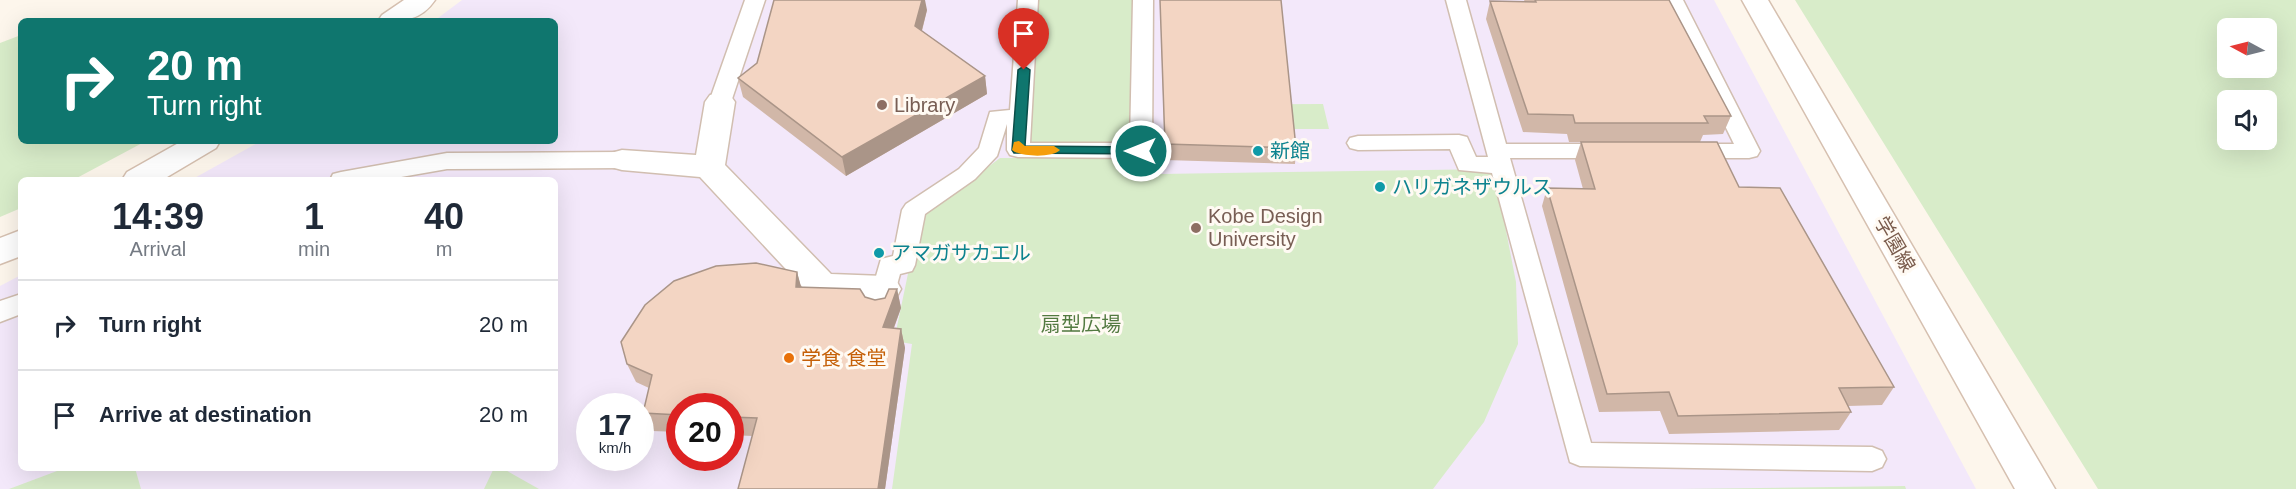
<!DOCTYPE html>
<meta charset="utf-8">
<style>
body{margin:0;font-family:Helvetica,"Noto Sans JP",sans-serif;background:#f6f6f7;color:#1f2937;height:100vh;display:flex;flex-direction:column;font-size:22px;white-space:nowrap}
*{box-sizing:border-box;margin:0}
p{font-size:20px;color:#747a83}
.icon{flex:none;width:33px;height:33px;fill:none;stroke:currentColor;stroke-width:2;stroke-linecap:round;stroke-linejoin:round}
.map{position:relative;flex:1;overflow:hidden}
.side{position:absolute;left:18px;top:177px;width:540px;height:294px;display:flex;flex-direction:column;background:#fff;border-radius:9px;box-shadow:0 6px 24px #0002}
.side>*{flex:none}
.top-card{position:absolute;left:18px;top:18px;width:540px;height:126px;border-radius:9px;box-shadow:0 6px 24px #0002;background:#0f766e;color:#fff;overflow:hidden}
.needle{width:39px;rotate:277deg}
.fabs{position:absolute;left:2217px;top:18px;display:grid;gap:12px}
.fabs a{display:grid;place-items:center;width:60px;height:60px;border-radius:9px;background:#fff;box-shadow:0 6px 24px #0002;font-size:30px}
.speed{position:absolute;left:576px;top:393px;display:flex;gap:12px;font-size:30px;font-weight:700;text-align:center}
.speed>*{display:grid;place-content:center;width:78px;height:78px;border-radius:50%;background:#fff;box-shadow:0 6px 24px #0002;line-height:1}
.speed small{font-size:15px;font-weight:400}
.speed .limit{border:9px solid #d22;background:#fff;color:#111}
.pin{position:absolute;display:grid;place-items:center;width:51px;height:51px;color:#fff;margin:-62px -26px;border-radius:50% 50% 50% 0;rotate:-45deg;box-shadow:0 0 6px #0007}
.pin .icon{rotate:45deg}
.me{position:absolute;width:66px;margin:-33px;rotate:270deg;stroke-linejoin:round;filter:drop-shadow(0 0 4px #0008)}
.turn{display:flex;align-items:center;gap:21px;height:126px;padding:0 30px;font-size:27px}
.turn .icon{width:78px;height:78px;stroke-width:2.5}
.turn b{display:block;font-size:42px;line-height:51px}
.eta{display:flex;justify-content:space-evenly;align-items:center;height:102px;text-align:center}
.eta b{font-size:36px;font-weight:700;line-height:42px}
ul{padding:0;list-style:none}
li{display:flex;align-items:center;gap:18px;height:90px;padding:0 30px;border-top:2px solid #e0e1e3}
li div{flex:1}
li b{display:block;font-size:22px}
li em{font-style:normal}
.map>svg:first-child{display:block}
</style>
<div class="map">
<svg width="2296" height="489" viewBox="0 0 2296 489">
<rect width="100%" height="100%" fill="#fdf6ec"/>
<!-- education -->
<path fill="#f3e8fa" fill-rule="evenodd" d="M462 0H1714L1976 489H0V286L21 275V468H555V180H191L261 141H555V21H434ZM590 406H640V458H590ZM680 406H730V458H680Z"/>
<!-- green -->
<path fill="#d8ecc9" fill-rule="evenodd" d="M1031 0H1143L1141 151 1018 150Z
M1795 0H2296V489H2098ZM2266 28V68H2228V28ZM2266 100V140H2228V100Z
M21 35V141H146L73 180H21V208L0 217V43Z
M1323 104 1329 129H1177V105Z
M1000 158H1132V165L1160 174 1494 169 1516 282 1518 344 1484 422 1433 489H892L912 344 894 341 921 211 956 191Z
M65 468H135L141 489H9Z
M494 468H502L539 489H484Z
M1905 486 1906 489H1679Z"/>
<g fill="none" stroke-linecap="round" stroke-linejoin="round">
<defs>
<path id="lane" d="M745 0H765L731 102 728 107 720 109 712 107 709 102Z
M1018 0H1038L1030 143H1130L1133 0H1153L1152 151 1149 156 1141 158 1018 157 1010 155 1007 150V124L997 156 975 179 925 214 915 265 912 271 900 274 889 314 880 316 871 314 867 307 881 259 893 256 902 210 906 204 959 169 979 148 990 112 1010 110Z
M1446 0H1466L1506 144H1611L1619 146 1622 151 1619 156 1611 158H1510L1591 443 1872 447 1882 451 1886 459 1882 467 1872 471 1580 466 1570 462 1492 173 1459 170 1450 149 1358 150 1350 148 1347 143 1350 138 1358 136 1459 135 1467 137 1476 157H1488Z
M1663 0H1683L1760 151 1757 156 1749 158H1691L1683 156 1680 151 1683 146 1691 144H1734Z
M622 152 630 155 633 160 630 165 622 168 447 169 384 180H330L333 174 341 172 447 153Z
M21 294V314L0 322V301Z"/>
<path id="street" d="M720 93 730 95 735 102 725 165 831 274 884 276 896 280 901 289 896 298C874 305 832 302 810 295L700 177 622 170 611 167 607 160 611 153 622 150 696 155 705 102 710 95Z"/>
<path id="secondary" d="M404 0H435C420 22 402 21 378 21L382 15Z
M1742 0H1768L2055 489H2015Z
M182 141H220L216 148 162 180H122L127 172Z
M21 230V256L0 264V238Z"/>
</defs>
<!-- lane casing -->
<use href="#lane" stroke="#d1beb0" stroke-width="3"/>
<!-- street casing -->
<use href="#street" stroke="#d1beb0" stroke-width="3"/>
<!-- secondary casing -->
<use href="#secondary" stroke="#d6c0b0" stroke-width="3"/>
<!-- lane -->
<use href="#lane" fill="#fff" fill-rule="evenodd"/>
<!-- street -->
<use href="#street" fill="#fff" fill-rule="evenodd"/>
<!-- secondary -->
<use href="#secondary" fill="#fff" fill-rule="evenodd"/>
</g>
<!-- wall -->
<path fill="#d1b7a8" d="M1160 0H1281L1296 148 1295 164 1165 160Z
M1524 0H1669L1731 116 1723 134 1703 135 1700 142 1739 187 1894 387 1882 405 1848 406 1851 412 1839 430 1669 434 1660 411 1599 412 1542 206 1547 188 1583 189 1575 160 1581 142H1569L1567 134 1523 132 1486 19 1490 1 1525 2Z
M927 10 922 31 985 76 987 94 846 176 743 97 738 78 757 63Z
M797 272 801 288 865 297 875 300 885 298 897 289 901 308 894 328 901 329 905 348 885 489H738L753 436 730 435V406H680V432L652 431 643 413 649 388 636 382 627 364Z"/>
<!-- shaded-wall -->
<path fill="#aa9588" d="M922 0H925L927 10 918 45 915 26Z
M985 76 987 94 846 176 842 157Z
M797 272 802 290 796 287Z
M897 289 901 308 887 346 883 327Z
M901 329 905 348 885 489H878Z"/>
<!-- building -->
<path fill="#f3d5c3" stroke="#aa9588" stroke-width="1.5" d="M774 0H922L915 26 985 76 842 157 738 78 757 63Z
M1160 0H1281L1296 148 1165 144Z
M1535 0H1669L1731 116H1704L1708 123H1575L1573 115 1528 114 1490 1 1536 2Z
M1581 142H1717L1739 187 1780 188 1894 387 1839 388 1851 412 1678 416 1669 392 1607 394 1547 188 1595 189Z
M756 263 797 272 796 287 860 289 865 297 875 300 885 298 889 289H897L883 327 901 329 878 489H738L757 418 730 417V406H680V415L643 413 652 375 627 364 621 342 645 305 674 281 716 266Z"/>
<!-- route -->
<path fill="#0f766e" stroke="#0a4d48" stroke-width="1.5" d="M1024 66 1030 70 1025 146 1141 147 1148 151 1146 154 1014 153 1012 150 1018 70Z"/>
<!-- slow -->
<path fill="#f59e0b" d="M1019 141 1025 146H1054L1060 150C1053 158 1020 157 1012 150L1014 142Z"/>
<!-- markers -->
<g fill="#8d6e63" stroke="#fffaf3" stroke-width="2">
<circle cx="882" cy="105" r="6"/>
<circle cx="1196" cy="228" r="6"/>
</g>
<g fill="#0f9aa8" stroke="#fffaf3" stroke-width="2">
<circle cx="1258" cy="151" r="6"/>
<circle cx="1380" cy="187" r="6"/>
<circle cx="879" cy="253" r="6"/>
</g>
<circle fill="#e8710a" stroke="#fffaf3" stroke-width="2" cx="789" cy="358" r="6"/>
<g text-anchor="middle" stroke-width="6" stroke-linejoin="round" paint-order="stroke">
<!-- education labels -->
<g font-size="20" fill="#785e54" stroke="#fffaf3" text-anchor="start">
<text x="894" y="112">Library</text>
<text x="1208" y="223">Kobe Design<tspan x="1208" dy="23">University</tspan></text>
</g>
<!-- culture labels -->
<g font-size="20" fill="#0d838f" stroke="#fffaf3" text-anchor="start">
<text x="1270" y="158">新館</text>
<text x="1392" y="194">ハリガネザウルス</text>
<text x="891" y="260">アマガサカエル</text>
</g>
<!-- street labels -->
<g font-size="20" fill="#7a5c4d" stroke="#fffaf3">
<text transform="translate(1895 244) rotate(60)" y="7">学園線</text>
</g>
<!-- park labels -->
<g font-size="20" fill="#537a41" stroke="#fffaf3">
<text x="1081" y="331">扇型広場</text>
</g>
<!-- food labels -->
<g font-size="20" fill="#c56008" stroke="#fffaf3" text-anchor="start">
<text x="801" y="365">学食 食堂</text>
</g>
</g>
</svg>
<div class="fabs">
<a><svg class="needle" viewBox="-14 -14 28 28"><path d="M0-13l5 13h-10z" fill="#e53935"/><path d="M0 13l5-13h-10z" fill="#747a83"/></svg></a>
<a><svg class="icon" aria-label="sound" viewBox="0 0 24 24"><path d="M4 9h4l5-4v14l-5-4H4zM17 9q2 3 0 6"/></svg></a>
</div>
<div class="speed"><div>17<small>km/h</small></div><div class="limit">20</div></div>
<div class="pin" style="left:1024px;top:70px;background:#d93025"><svg class="icon" aria-label="arrive" viewBox="0 0 24 24"><path d="M6 21V4h12l-3 4 3 4H6"/></svg></div>
<svg class="me" style="left:1141px;top:151px" viewBox="-20 -20 40 40"><circle r="17" fill="#0f766e" stroke="#fff" stroke-width="3"/><path d="M0-11L8 9 0 5-8 9z" fill="#fff"/></svg>
<div class="top-card">
<div class="turn"><svg class="icon" aria-label="right" viewBox="0 0 24 24"><path d="M7 20v-9h11M14 6l5 5-5 5"/></svg><div><b>20 m</b>Turn right</div></div>
</div>
<section class="side">
<div class="eta">
<div><b>14:39</b><p>Arrival</p></div>
<div><b>1</b><p>min</p></div>
<div><b>40</b><p>m</p></div>
</div>
<ul>
<li><svg class="icon" aria-label="right" viewBox="0 0 24 24"><path d="M7 20v-9h11M14 6l5 5-5 5"/></svg><div><b>Turn right</b></div><em>20 m</em></li>
<li><svg class="icon" aria-label="arrive" viewBox="0 0 24 24"><path d="M6 21V4h12l-3 4 3 4H6"/></svg><div><b>Arrive at destination</b></div><em>20 m</em></li>
</ul>
</section>
</div>
